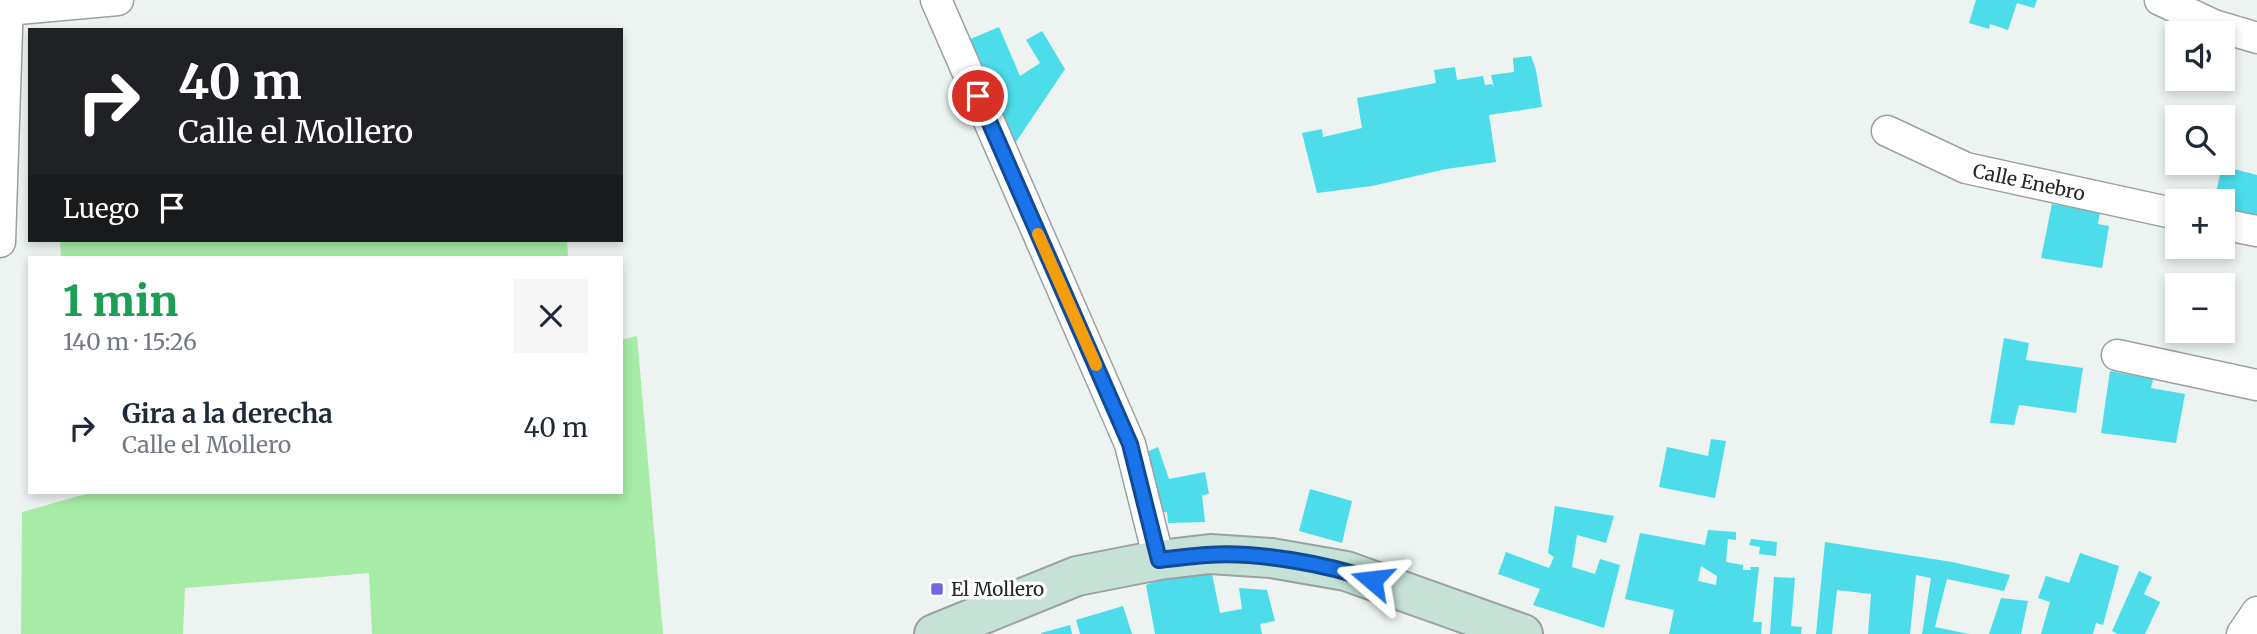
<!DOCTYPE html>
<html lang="es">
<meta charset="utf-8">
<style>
body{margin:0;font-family:Merriweather,serif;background:#f6f6f7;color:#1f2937;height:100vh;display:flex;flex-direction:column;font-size:26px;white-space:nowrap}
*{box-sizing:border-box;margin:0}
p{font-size:23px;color:#747a83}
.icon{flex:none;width:38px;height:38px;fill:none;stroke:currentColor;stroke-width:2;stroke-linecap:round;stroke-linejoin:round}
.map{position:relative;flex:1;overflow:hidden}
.side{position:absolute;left:28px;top:256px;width:595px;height:238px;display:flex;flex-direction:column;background:#fff;border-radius:0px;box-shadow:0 4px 10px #0003}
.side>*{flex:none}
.top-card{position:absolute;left:28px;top:28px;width:595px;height:214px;border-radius:0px;box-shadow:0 4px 10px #0003;background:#202124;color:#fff;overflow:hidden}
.buttons{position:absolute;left:2165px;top:21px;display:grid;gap:14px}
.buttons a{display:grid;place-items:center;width:70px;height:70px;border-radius:0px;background:#fff;box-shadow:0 4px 10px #0003;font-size:35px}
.pin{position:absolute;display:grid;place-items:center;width:60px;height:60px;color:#fff;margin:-30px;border:4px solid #fff;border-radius:50%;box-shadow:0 2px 7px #0007}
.me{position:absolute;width:77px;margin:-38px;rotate:287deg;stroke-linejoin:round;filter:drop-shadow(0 0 5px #0008)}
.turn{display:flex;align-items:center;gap:24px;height:147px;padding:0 35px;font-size:32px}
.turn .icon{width:91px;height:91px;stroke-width:2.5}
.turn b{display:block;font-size:49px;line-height:60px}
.then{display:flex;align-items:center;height:66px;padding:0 35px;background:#0003;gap:14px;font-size:26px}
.round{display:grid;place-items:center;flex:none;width:74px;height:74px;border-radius:0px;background:#f6f6f7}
.head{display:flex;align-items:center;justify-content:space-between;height:119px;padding:0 35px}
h1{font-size:42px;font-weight:800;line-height:52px;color:#1e9e55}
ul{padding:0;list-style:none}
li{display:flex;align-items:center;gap:21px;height:105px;padding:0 35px}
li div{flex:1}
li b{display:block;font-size:26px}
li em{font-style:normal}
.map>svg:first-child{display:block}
</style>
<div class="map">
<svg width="2257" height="634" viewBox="0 0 2257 634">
<rect width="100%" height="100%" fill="#ecf3f1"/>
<!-- green -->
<path fill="#a6eba6" d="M60 240H567L568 257H61Z
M637 336 663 634H372L369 573 185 588 183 634H21L22 512 93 492H621V340Z"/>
<!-- building -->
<path fill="#4cdcea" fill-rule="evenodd" d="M1976 0H2037L2034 8 2017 3 2008 30 1990 24 1989 29 1969 23Z
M999 27 1020 76 1040 63 1026 40 1042 31 1065 69 1014 145 968 40Z
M1531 56 1536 70 1542 107 1489 115 1496 162 1446 169 1372 186 1317 193 1302 133 1322 129 1323 137 1362 128 1357 98 1436 83 1434 70 1455 67 1457 80 1483 76 1485 85 1492 84 1494 88 1491 75 1514 72 1513 58Z
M2222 166 2257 175V229L2222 221V201H2214Z
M2052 204 2100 212 2098 224 2109 226 2102 268 2041 258Z
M2004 338 2029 343 2026 360 2083 368 2076 413 2019 405 2014 425 1990 423Z
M2110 371 2153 379 2151 388 2185 394 2176 443 2101 433Z
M1711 439 1726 441 1715 498 1659 487 1667 447 1708 456Z
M1158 447 1169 479 1205 472 1209 494 1202 495 1205 522 1168 523 1167 512H1161L1140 455Z
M1310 489 1352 501 1342 543 1299 531Z
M1555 506 1614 516 1606 543 1577 535 1572 567 1595 574 1600 559 1620 565 1604 628 1533 605 1540 589 1498 574 1506 552 1549 568 1554 557 1548 553Z
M1708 530 1736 532V540L1728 539 1726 562 1743 565V570H1751L1750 567H1759L1753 622H1762L1761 634H1669L1674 610 1625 599 1640 533 1705 545ZM1701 566 1717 576 1716 585 1698 581Z
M1751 539 1777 542 1776 556 1759 554 1760 547 1749 545Z
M1825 542 1952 562 2010 575 2004 591 1947 579 1935 627 1969 634H1922L1931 578 1916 575 1910 634H1868L1871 594 1837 590 1832 634H1816Z
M2080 553 2119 566 2103 625 2096 623 2093 634H2041L2050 602 2038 598 2046 576 2069 583Z
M2139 571 2152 577 2144 594 2160 602 2145 634H2118L2112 631Z
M1212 574 1220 613 1242 609 1239 588 1267 590 1275 621 1260 624 1262 634H1155L1146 585 1164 578Z
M1774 577 1795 578 1791 626 1802 627 1801 634H1770Z
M2001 598 2028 601 2021 634H1989Z
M1123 606 1132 634H1080L1076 620Z
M1070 625 1072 634H1041V633Z"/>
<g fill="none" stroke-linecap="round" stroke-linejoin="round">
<defs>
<path id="street" d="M936 0 1130 444 1159 560
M2160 0 2214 25 2257 38
M7 10 118 0
M1887 131 1966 168 2177 214
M2222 224 2257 231
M0 242 8 0
M2117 355 2257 385
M2242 634 2257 612"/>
<path id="secondary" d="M934 634 1077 576 1159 560 1210 554 1271 558 1346 571 1523 634"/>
</defs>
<!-- street casing -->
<use href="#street" stroke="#9ba1a0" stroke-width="33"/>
<!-- secondary casing -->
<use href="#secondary" stroke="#9ba1a0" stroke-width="42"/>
<!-- street -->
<use href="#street" stroke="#fff" stroke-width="30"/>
<!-- secondary -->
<use href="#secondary" stroke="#c6e2d7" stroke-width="38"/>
</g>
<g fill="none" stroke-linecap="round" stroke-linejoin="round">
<defs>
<path id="route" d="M978 96 1130 444 1159 560C1175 558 1191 556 1207 555 1255 551 1327 564 1372 580"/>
</defs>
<!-- route casing -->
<use href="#route" stroke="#114b97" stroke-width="18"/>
<!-- route -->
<use href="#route" stroke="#1a73e8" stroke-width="12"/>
<!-- slow -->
<path stroke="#f59e0b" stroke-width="12" d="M1038 234 1096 365"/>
</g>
<!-- markers -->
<rect fill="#7266e1" stroke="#fff" stroke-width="2.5" x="930" y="582" width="14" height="14" rx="3.5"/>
<g text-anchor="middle" stroke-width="7" stroke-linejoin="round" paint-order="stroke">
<!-- street labels -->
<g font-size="19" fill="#252727" stroke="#fff">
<text transform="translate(2029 182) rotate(12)" y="7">Calle Enebro</text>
</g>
<!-- poi labels -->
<g font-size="19" fill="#252727" stroke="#fff" text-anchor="start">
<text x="951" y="596">El Mollero</text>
</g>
</g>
</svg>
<div class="buttons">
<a><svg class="icon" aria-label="sound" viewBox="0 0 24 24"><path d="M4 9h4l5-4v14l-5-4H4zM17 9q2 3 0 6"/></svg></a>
<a><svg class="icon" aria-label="search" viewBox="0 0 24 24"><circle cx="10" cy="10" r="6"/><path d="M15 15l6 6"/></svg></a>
<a>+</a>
<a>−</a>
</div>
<div class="pin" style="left:978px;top:96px;background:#d93025"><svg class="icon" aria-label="arrive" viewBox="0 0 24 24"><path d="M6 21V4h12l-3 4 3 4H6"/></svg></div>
<svg class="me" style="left:1372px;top:580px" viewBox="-20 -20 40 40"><path d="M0-17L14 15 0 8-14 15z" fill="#1a73e8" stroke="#fff" stroke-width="4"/></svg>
<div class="top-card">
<div class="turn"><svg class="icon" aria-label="right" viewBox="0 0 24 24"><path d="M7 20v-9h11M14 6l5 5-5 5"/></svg><div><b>40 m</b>Calle el Mollero</div></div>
<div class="then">Luego<svg class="icon" aria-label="arrive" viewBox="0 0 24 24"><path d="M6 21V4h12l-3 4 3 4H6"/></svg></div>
</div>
<section class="side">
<div class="head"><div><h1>1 min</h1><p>140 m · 15:26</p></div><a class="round"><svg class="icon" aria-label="close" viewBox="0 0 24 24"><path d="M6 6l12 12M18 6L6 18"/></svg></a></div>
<ul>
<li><svg class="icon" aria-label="right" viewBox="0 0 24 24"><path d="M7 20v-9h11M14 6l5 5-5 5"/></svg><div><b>Gira a la derecha</b><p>Calle el Mollero</p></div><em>40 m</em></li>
</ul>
</section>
</div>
